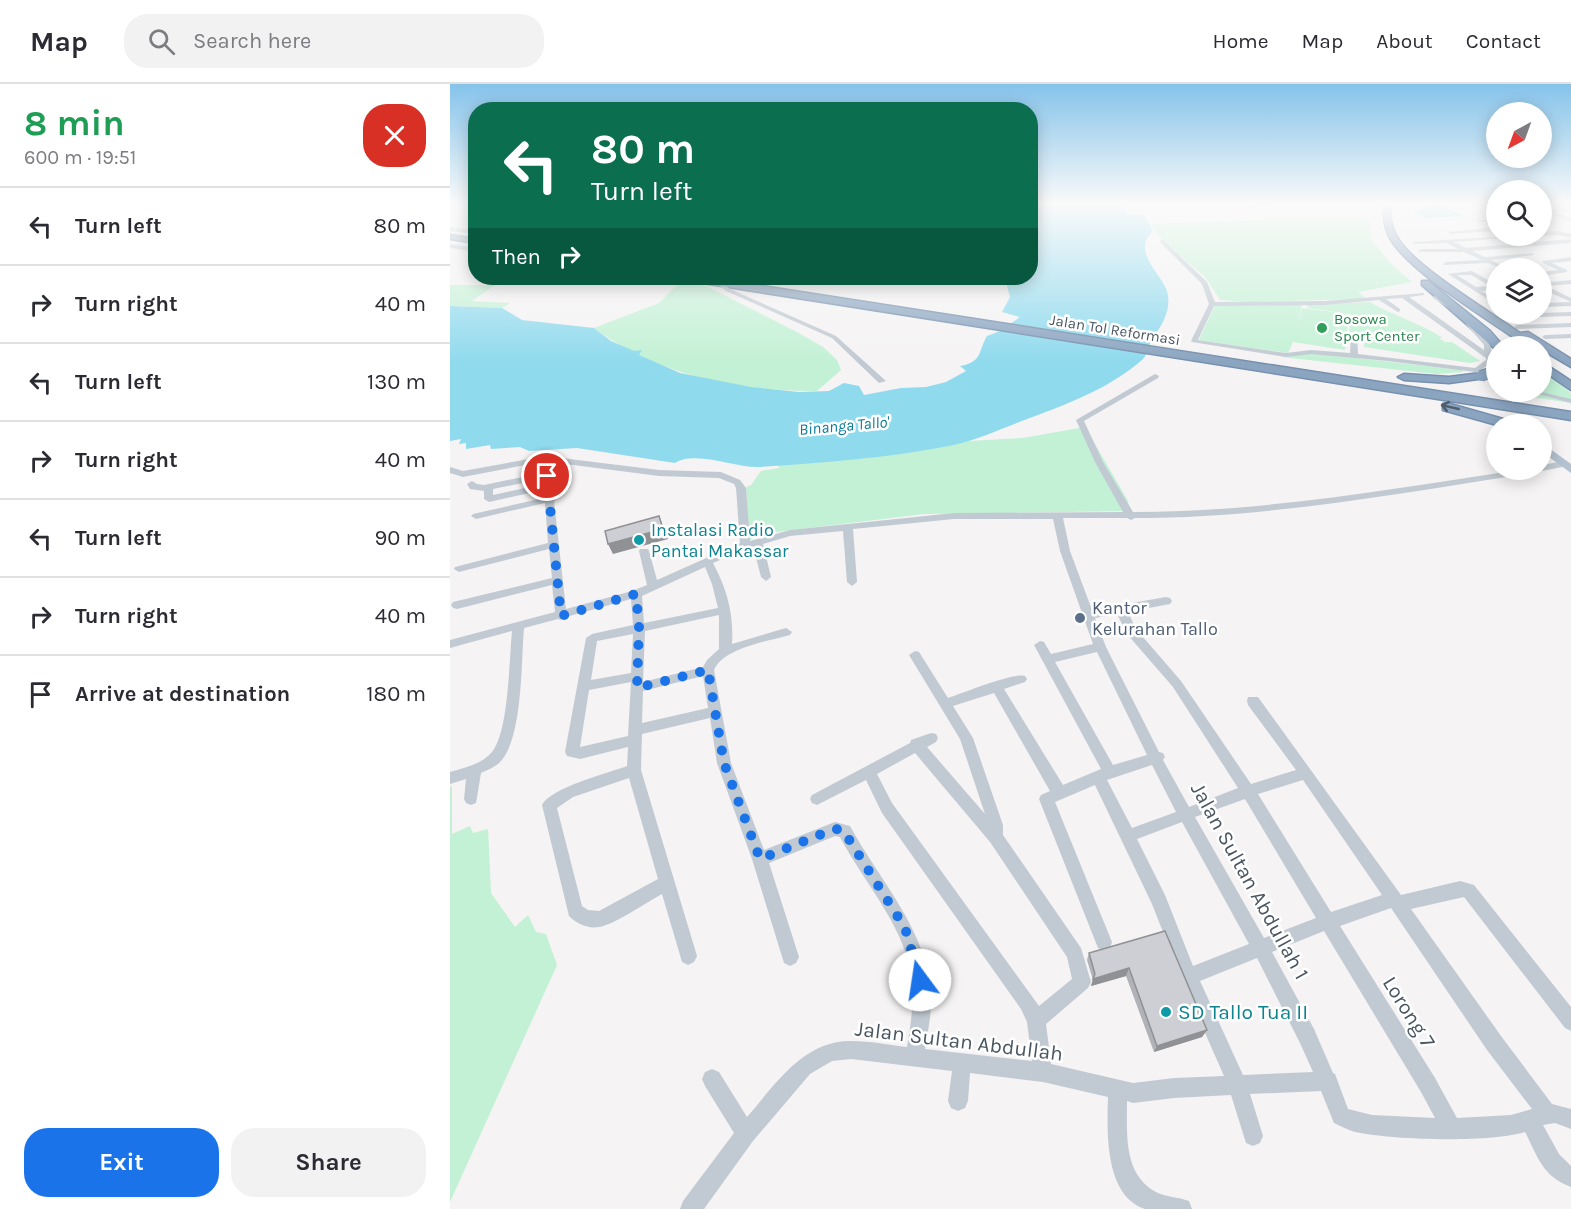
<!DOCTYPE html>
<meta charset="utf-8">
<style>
body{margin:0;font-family:Karla,sans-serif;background:#f2f2f3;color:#2b2b33;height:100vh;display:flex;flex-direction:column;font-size:22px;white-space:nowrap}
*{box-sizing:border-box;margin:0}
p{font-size:20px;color:#7c7c81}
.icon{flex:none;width:33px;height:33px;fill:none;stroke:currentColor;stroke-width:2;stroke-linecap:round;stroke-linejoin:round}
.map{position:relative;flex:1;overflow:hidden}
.panel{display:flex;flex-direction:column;background:#fff;width:450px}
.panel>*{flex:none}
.hud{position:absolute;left:18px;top:18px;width:570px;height:183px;border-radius:24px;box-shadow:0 3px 15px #0003;background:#0b6e4f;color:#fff;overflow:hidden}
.needle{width:39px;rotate:221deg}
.fabs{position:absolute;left:1036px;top:18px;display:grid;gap:12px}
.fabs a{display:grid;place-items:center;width:66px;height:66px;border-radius:50%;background:#fff;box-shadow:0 3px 15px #0003;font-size:30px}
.pin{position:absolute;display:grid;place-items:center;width:51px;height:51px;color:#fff;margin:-26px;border:3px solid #fff;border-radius:50%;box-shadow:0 2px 6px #0007}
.me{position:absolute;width:66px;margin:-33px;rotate:346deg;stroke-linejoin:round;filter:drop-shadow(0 0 4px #0008)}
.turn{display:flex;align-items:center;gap:21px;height:126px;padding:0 24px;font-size:27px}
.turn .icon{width:78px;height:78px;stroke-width:2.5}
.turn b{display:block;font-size:42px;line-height:51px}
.then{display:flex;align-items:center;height:57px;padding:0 24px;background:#0003;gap:12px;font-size:22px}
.round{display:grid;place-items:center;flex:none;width:63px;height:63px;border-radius:24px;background:#f2f2f3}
.overview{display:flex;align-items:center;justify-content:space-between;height:102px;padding:0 24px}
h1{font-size:36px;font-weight:700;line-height:45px;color:#1e9e55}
.action{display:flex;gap:12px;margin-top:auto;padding:12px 24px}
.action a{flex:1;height:69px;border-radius:24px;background:#1a73e8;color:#fff;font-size:24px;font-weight:700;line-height:69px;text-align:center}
.action a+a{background:#f2f2f3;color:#2b2b33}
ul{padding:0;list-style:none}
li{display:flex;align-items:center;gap:18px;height:78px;padding:0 24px;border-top:2px solid #e1e1e2}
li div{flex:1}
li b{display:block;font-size:22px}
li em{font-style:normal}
header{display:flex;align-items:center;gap:36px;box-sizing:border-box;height:84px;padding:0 30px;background:#fff;border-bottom:2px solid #e1e1e2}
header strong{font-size:28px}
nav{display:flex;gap:33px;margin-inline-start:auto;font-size:21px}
.search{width:420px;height:54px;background:#f2f2f3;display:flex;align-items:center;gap:15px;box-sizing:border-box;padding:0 21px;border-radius:24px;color:#7c7c81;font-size:22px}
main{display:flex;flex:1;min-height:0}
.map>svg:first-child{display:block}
</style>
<header>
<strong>Map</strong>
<div class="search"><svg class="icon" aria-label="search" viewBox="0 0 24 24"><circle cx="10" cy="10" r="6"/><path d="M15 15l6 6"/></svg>Search here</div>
<nav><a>Home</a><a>Map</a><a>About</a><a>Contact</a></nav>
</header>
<main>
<section class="panel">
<div class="overview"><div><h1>8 min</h1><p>600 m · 19:51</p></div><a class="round" style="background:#d93025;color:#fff"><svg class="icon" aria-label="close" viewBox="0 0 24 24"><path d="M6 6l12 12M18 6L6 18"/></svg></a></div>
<ul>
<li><svg class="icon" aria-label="left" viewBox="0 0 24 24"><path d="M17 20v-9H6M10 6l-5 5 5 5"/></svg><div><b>Turn left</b></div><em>80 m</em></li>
<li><svg class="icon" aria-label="right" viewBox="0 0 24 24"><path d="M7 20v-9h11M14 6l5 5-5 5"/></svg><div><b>Turn right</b></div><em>40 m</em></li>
<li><svg class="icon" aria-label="left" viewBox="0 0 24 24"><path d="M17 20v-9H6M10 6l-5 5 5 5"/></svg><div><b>Turn left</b></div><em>130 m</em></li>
<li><svg class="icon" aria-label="right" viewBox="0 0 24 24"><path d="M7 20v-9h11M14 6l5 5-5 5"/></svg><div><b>Turn right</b></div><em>40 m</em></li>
<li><svg class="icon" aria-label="left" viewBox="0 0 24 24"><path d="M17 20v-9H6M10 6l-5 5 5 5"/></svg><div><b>Turn left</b></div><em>90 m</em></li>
<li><svg class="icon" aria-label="right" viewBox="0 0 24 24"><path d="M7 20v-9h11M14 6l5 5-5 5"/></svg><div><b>Turn right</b></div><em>40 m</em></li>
<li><svg class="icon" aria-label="arrive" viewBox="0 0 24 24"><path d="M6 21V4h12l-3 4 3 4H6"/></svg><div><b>Arrive at destination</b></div><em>180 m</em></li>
</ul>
<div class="action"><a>Exit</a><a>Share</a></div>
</section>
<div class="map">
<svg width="1121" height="1125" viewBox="0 0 1121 1125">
<rect width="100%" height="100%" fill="#f5f3f3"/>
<!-- green -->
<path fill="#c3f1d5" d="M813 136H920L921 155 941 180 962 198 908 208 915 214 909 215 797 218 770 216 755 193 715 159 700 140Z
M231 197 256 202 347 248 373 263 387 276 391 286 367 307C289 308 207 291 144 244L209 219Z
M0 201H45L22 217 60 219 52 224 0 222Z
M920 218C944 232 970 239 993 254H989L995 258H1002L1030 277 1020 279 914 263 915 251 899 248 901 230 858 224 857 221Z
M765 221H852L846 246 852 224 899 230 895 266 843 258 838 269 749 256Z
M862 269 1012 286 1013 288 987 290 831 273Z
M1092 286 1121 309V319L1050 308H1092Z
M635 343 677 415 681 427 474 430 326 448 299 456 296 403 301 401 311 387 329 384V380L417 374 519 357 573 354Z
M2 702V750L20 742 23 749 38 745 41 809 65 843 78 831 86 848 96 850 107 881 0 1118V703Z"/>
<!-- water -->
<path fill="#90daee" d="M581 120H672L678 131H694L703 147C681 168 711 189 717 207 722 224 713 240 704 252 698 260 699 270 692 276 662 302 625 317 588 331 559 341 529 356 499 362 437 374 372 379 309 383 286 384 245 366 225 379L127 364 79 367 70 363 41 365 40 361 16 365V359L9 360 11 355 0 357V222L52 224 72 236 144 244 161 257 184 267 192 266 189 271 230 289 301 303 349 308 379 307 394 299 409 302 414 311 451 304 476 303 496 298 516 287 510 282C533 278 528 267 537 252L550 247 570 233 552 228 560 213 555 194H580Z
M991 120 1013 132 976 134 964 129 977 123Z"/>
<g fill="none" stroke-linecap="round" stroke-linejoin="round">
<defs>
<path id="highway" d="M933 120H940C940 133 941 145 949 156 968 185 1039 227 1070 249L1078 248 1121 275V283L1092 266V262H1076C1041 237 962 190 941 156 934 145 933 133 933 120Z
M0 151 26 155V159L0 155Z
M221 194H261L1121 328V336Z
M972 197H978L1040 247 1053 262 1044 264 972 201Z
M1092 278 1121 297V306L1092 286Z
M1031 289 1037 292 1035 294 999 299 954 296 948 293 954 290 999 293Z
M997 319 1060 337 1062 340 1047 341 993 326V320Z"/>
</defs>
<!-- highway casing -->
<use href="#highway" stroke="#7690ad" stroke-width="3"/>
<!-- minor -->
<path fill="#c1cad2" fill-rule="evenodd" d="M816 120H830L800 125 798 124Z
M1039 120H1047V123L1039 121Z
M1121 124V126L1103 128 1121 134V137L1092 128V125L1099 127Z
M1027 136H1047V138H1029Z
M0 143 26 147V150L0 147Z
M1047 143V147L1001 150 998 148Z
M1109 147 1121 150V154L1109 151 1092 152V148Z
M1059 152H1078L1004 158 1016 164 1121 155V159L1022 167 1035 173 1082 169 1085 171 1041 176 1057 184H1050L1038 179 993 181 995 178 1032 176 1014 168H968L970 165H1008L997 159 965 160 962 158Z
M712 155 757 198 765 218 875 217 974 209V211L959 213 1034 266V261L1016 240 1021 239 1040 261 1044 277 1032 285 1047 291V295L1025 288 938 277 861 270 836 273 742 258 741 257 759 220 752 200 710 158ZM952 214 1036 274V276L1025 284 908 270 907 252 904 250 901 252 900 269 861 266 836 269 748 256 764 222 875 221 929 216 948 228 950 227V225L936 215Z
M0 160 26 164V168L0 164Z
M1121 173V177L1102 179 1117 186V188L1092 192V188L1108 186 1093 179V177Z
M1022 187 1047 201V206L1031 207 1047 216V221L998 190ZM1007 191H1021L1040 202 1026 203Z
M1121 196V200L1096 202 1121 214V218L1092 205V199Z
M273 197H277L276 202 280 205 386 252 436 297 429 299 382 254 276 207 270 202Z
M985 211 987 212 1005 224 1000 225 983 214Z
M1121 218V222L1092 223V219Z
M1121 228V232L1056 234 1053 232 1056 230Z
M1121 239V243L1067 245 1064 243 1067 241Z
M1121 250V254L1095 255 1092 253 1095 251Z
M705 290 709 292 708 294 634 337 653 378 683 428C813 428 941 405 1068 386H1088L1083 389C951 409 819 434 685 434L681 436 677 434H613L620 467 642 526 716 513 720 514 722 517 720 520 678 528 686 545 731 597 801 700 846 686 798 621 797 617 798 613H808L951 811 1010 797 1024 801 1121 923V947L1115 944 1014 813 961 825 1051 952 1102 1020 1121 1025V1045L1105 1039 1093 1041 1109 1070 1121 1082V1103C1092 1092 1088 1073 1075 1048 1039 1059 943 1056 905 1048 898 1046 891 1042 884 1039L871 1007 800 1010 813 1052 810 1059 803 1062 796 1059 781 1011 724 1014 683 1019 677 1017C677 1049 673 1091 706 1108 716 1113 728 1113 739 1117L742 1125C729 1125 706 1125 695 1125 654 1112 657 1046 658 1013L593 998 520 989 518 1017 515 1024 508 1027 501 1024 498 1017 502 987 401 975 382 977 360 990 303 1057 254 1125H230L233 1117 284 1049 255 1002 252 995 255 988 262 985 269 988 297 1033C325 1001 353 956 402 957 420 957 439 961 457 963 461 939 465 913 461 889 452 839 413 797 390 753L385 752 319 779 349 873 346 879 340 882 334 879 302 775 267 679 260 634 192 650 191 686 247 872 244 878 238 881 232 878 212 810C197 818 164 841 149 843 138 845 127 840 119 832L92 721C100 704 158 689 177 682L178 663 130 675 117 672 115 668 136 554 142 550 183 541 181 515 116 533 111 536 108 535 74 544C71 578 73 652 51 677 46 683 37 686 31 689L26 719 21 721 16 719 14 715 16 695 0 700V688C14 684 32 680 42 668 59 647 59 576 62 547L0 564V556L105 528 102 501 7 525 3 524 1 521 3 518 102 494 99 465 9 488 4 485 5 483 98 459 95 419 26 435 21 432 23 430 94 414 93 406 39 418 34 415V407L20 405 17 400 22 397 27 400 34 401 92 389 91 378 13 393 0 389V383L13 387 95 372 209 386 271 388 290 396 296 404 300 457 340 446 504 429 673 428 645 378 626 336ZM100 378 209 392 269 394 284 400 286 404 290 459 207 496 199 467 198 465H190L189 467 197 501 182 507 116 525 104 417 106 415 104 413ZM92 395 93 400 43 411V405ZM504 435H603L610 467 643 560 601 570 594 558 590 557 584 561 651 685 613 701 554 605 575 598 577 595 575 592C564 588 513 609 498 614L469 568 465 567 459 571 510 655 535 730 477 663 486 658 488 654 486 650 481 649 461 656 460 659 362 711 360 715 362 719 367 721 416 696 432 729 571 925 577 938 582 977 475 965C478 947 482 928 481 910 477 846 430 797 400 742L385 738 314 766 281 679 264 586C273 564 319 557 340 551L342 548 336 544 282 560C284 531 277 505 263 479L303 462 311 493 316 497 321 493 313 460 340 452 393 447 397 498 402 502 407 498 403 445ZM255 483 262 500 268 524 194 539 192 512ZM667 530 677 550 723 603 788 704 739 723 713 676 715 673 713 669 709 668 656 563 645 534ZM269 531V565L257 576 253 583 193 598 195 547ZM183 550 181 589 141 596 147 557ZM647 568 697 671 663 681 605 578ZM253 592 258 624 192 639 193 607ZM181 598 178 652 130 663 139 606ZM544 609 600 707 591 711 589 715 648 864 654 866 660 864 662 858 605 718 645 701 702 820 733 899 774 992 724 994 683 999 601 980 596 940 638 904 641 898 631 864 553 751V741L523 654 503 622ZM465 669 540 758 617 873 622 895 589 922 442 719 427 690ZM702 681 726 728 682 744 657 696ZM179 694 208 795 149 827 138 826 132 822 107 724 123 713ZM853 696 932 811 881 828 808 710ZM795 715 866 834 814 854 745 733ZM732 738 799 860 743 882 715 811 687 755ZM941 824 1037 966 1082 1025 1061 1031 1007 1034 985 994 890 842ZM874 847 971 1008 985 1034 922 1031 898 1025 885 990 883 989 864 945 822 868ZM807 874 850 959 863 988 793 991 750 897Z
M1080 308H1092L1121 315V319Z
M1114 377 1117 378V382L1092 387 1089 386H1092V381Z"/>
<!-- major -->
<path fill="#b3c2d1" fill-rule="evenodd" d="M1092 359 1121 380V389L1092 368Z"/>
<!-- highway -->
<use href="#highway" fill="#8ba5c1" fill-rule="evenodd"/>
<defs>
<path id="highway-bridge" d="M1031 292 1044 287"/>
</defs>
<!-- highway-bridge casing -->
<use href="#highway-bridge" stroke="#7690ad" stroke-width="12" stroke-linecap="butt"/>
<!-- highway-bridge -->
<use href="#highway-bridge" stroke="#8ba5c1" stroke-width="10"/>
</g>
<!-- wall -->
<path fill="#b0b2b7" d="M715 847 757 946 752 953 704 968 676 892 641 902 643 896 637 876 639 869Z"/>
<!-- shaded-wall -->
<path fill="#909195" d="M209 432 218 455 163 470 158 460Z
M679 884 676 892 641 902 643 895Z
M757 946 752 953 704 968 707 962Z"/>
<!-- building -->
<path fill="#cdcfd5" stroke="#909195" stroke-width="1.5" d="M209 432 213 445 158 460 155 447Z
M715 847 757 946 707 962 679 884 643 895 645 890 639 869Z"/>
<!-- one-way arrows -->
<defs><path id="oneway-shaft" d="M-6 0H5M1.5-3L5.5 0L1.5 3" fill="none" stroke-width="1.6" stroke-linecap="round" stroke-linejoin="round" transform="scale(1.5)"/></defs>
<use stroke="#505e6b" href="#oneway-shaft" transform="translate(1000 323) rotate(-167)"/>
<!-- sky -->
<linearGradient id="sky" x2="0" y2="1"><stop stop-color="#85c3ea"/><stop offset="0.43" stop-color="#fafafa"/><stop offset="1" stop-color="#fafafa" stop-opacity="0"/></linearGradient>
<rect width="1121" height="278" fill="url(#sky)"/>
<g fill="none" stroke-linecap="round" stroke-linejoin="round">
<!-- route -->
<path stroke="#1a73e8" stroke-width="10" stroke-dasharray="0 18" d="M97 392 111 532 186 510 189 543 187 604 258 586 274 679 310 775 384 745 393 746 455 844 470 896"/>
</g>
<!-- markers -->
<circle fill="#2e9e5b" stroke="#fff" stroke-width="2" cx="872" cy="244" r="6"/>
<g fill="#0f9aa8" stroke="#fff" stroke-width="2">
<circle cx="189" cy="456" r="6"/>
<circle cx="716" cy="928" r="6"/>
</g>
<circle fill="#5c6f8a" stroke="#fff" stroke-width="2" cx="630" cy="534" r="6"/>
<g text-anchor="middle" stroke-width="5" stroke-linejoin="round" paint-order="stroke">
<!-- far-leisure labels -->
<g font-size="15" fill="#27864d" stroke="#fff" text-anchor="start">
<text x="884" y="240">Bosowa<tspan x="884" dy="17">Sport Center</tspan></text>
</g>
<!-- far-street labels -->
<g font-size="15" fill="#4a5661" stroke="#fff">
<text transform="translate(665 246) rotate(9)" y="5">Jalan Tol Reformasi</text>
</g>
<!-- far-water labels -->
<g font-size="16" font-style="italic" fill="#0c7c9b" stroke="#fff">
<text transform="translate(394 341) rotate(-5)" y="6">Binanga Tallo'</text>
</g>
<!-- culture labels -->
<g font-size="18" fill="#0d838f" stroke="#fff" text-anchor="start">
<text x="201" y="452">Instalasi Radio<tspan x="201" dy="21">Pantai Makassar</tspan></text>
</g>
<!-- service labels -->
<g font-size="18" fill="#4e5e75" stroke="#fff" text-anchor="start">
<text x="642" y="530">Kantor<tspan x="642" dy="21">Kelurahan Tallo</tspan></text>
</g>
<!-- near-street labels -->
<g font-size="21" fill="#4a5661" stroke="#fff">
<text transform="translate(800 797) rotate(61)" y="7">Jalan Sultan Abdullah 1</text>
<text transform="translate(959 928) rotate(58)" y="7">Lorong 7</text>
<text transform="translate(509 957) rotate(7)" y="7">Jalan Sultan Abdullah</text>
</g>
<!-- near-culture labels -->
<g font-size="21" fill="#0d838f" stroke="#fff" text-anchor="start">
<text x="728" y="935">SD Tallo Tua II</text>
</g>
</g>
</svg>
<div class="fabs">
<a><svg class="needle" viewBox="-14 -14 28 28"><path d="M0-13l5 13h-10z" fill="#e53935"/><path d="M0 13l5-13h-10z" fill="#7c7c81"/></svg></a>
<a><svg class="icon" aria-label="search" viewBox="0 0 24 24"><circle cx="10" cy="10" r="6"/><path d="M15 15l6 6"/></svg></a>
<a><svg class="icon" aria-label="layers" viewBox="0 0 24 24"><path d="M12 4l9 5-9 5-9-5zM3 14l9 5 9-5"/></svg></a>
<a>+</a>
<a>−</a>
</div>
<div class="pin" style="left:97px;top:392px;background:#d93025"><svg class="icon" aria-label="arrive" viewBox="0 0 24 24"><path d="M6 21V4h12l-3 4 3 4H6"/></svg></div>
<svg class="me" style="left:470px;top:896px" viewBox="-20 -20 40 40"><circle r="19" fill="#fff"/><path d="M0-13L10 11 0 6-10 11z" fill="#1a73e8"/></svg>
<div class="hud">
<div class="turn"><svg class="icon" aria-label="left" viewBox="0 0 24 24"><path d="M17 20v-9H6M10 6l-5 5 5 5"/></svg><div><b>80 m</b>Turn left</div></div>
<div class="then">Then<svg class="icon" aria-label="right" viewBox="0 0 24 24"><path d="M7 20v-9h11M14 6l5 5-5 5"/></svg></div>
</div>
</div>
</main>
